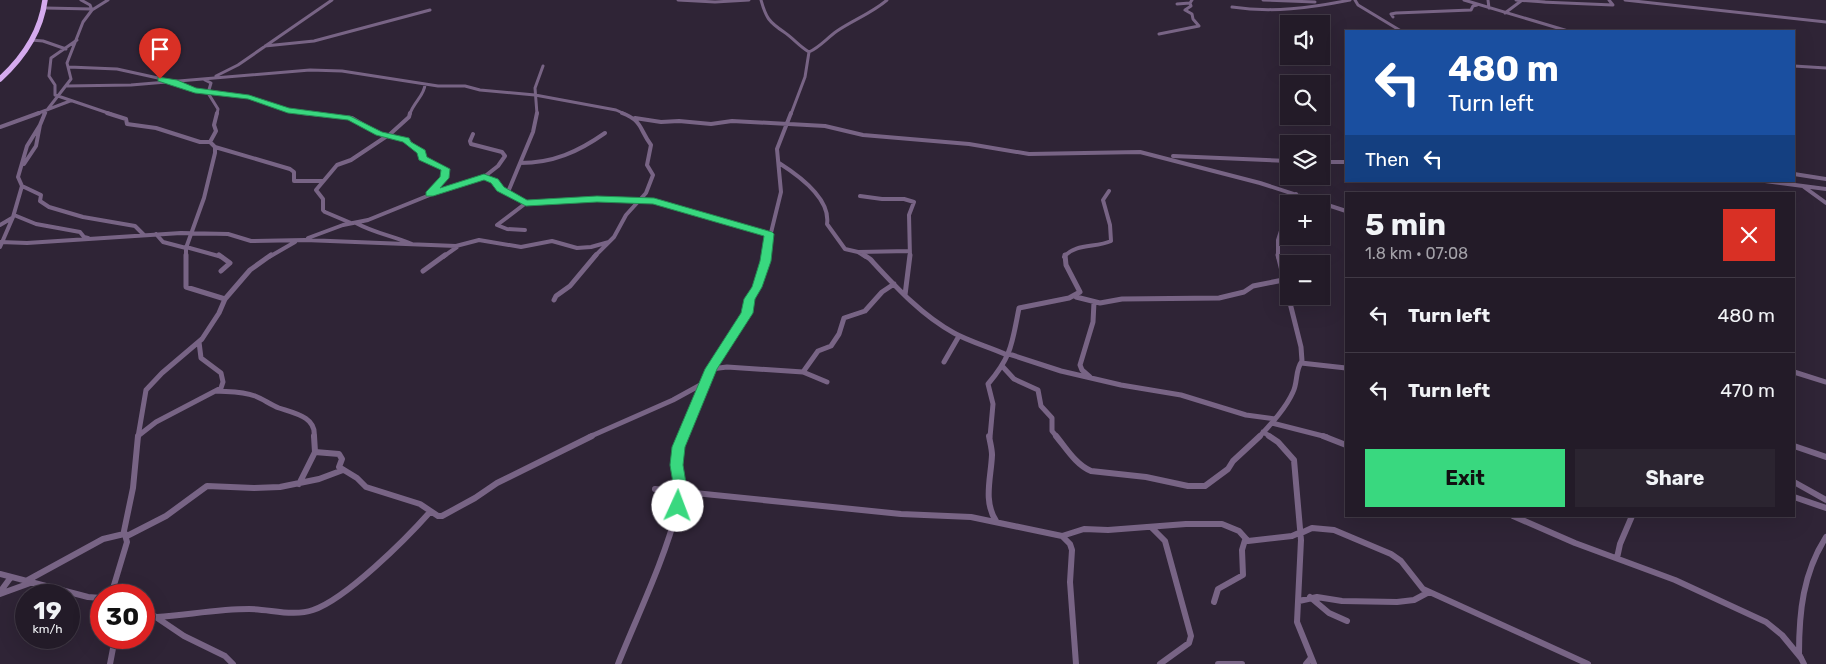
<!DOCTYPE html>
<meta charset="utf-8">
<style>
body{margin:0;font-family:Rubik,sans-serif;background:#2b2430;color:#f1f3f6;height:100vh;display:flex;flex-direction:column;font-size:19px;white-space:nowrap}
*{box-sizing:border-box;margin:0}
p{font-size:16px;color:#a3a1a8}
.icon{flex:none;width:28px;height:28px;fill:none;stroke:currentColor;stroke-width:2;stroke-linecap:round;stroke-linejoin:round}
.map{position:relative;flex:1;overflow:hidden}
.drawer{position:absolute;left:1345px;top:192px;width:450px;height:325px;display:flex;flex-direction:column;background:#231b28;border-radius:0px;box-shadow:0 5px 20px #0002,0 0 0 1px #403945}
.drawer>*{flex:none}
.top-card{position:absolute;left:1345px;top:30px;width:450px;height:152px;border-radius:0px;box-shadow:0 5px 20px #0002,0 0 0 1px #403945;background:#1a4fa0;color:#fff;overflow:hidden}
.controls{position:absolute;left:1280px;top:15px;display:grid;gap:10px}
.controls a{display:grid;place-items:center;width:50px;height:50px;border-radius:0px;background:#231b28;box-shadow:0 5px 20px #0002,0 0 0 1px #403945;font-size:25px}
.speed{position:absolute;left:15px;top:584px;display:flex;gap:10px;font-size:25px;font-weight:700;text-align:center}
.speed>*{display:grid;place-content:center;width:65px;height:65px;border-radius:50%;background:#231b28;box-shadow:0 5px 20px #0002,0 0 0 1px #403945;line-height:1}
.speed small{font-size:12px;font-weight:400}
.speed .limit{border:8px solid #d22;background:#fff;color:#111}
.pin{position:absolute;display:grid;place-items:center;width:42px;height:42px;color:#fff;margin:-51px -21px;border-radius:50% 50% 50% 0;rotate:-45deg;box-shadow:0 0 5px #0007}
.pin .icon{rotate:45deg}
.me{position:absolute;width:55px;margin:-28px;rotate:2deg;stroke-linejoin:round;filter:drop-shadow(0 0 4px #0008)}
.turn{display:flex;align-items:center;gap:18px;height:105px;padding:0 20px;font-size:22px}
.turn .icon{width:65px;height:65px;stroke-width:2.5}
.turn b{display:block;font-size:35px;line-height:42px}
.then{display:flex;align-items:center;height:48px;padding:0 20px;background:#0003;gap:10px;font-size:19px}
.round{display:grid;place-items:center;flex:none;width:52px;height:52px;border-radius:0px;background:#2b2430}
.head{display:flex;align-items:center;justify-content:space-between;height:85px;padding:0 20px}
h1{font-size:30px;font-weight:700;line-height:38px}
.button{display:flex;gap:10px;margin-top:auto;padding:10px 20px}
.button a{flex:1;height:58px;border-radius:0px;background:#39d87f;color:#111;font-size:20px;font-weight:700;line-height:58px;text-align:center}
.button a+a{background:#2b2430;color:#f1f3f6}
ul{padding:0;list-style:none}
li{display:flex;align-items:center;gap:15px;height:75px;padding:0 20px;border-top:1px solid #403945}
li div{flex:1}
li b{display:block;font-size:19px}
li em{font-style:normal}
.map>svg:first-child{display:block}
</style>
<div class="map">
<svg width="1826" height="664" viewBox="0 0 1826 664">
<rect width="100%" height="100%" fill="#2f2436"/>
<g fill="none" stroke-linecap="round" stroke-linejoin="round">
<!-- minor-far3 -->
<path stroke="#786485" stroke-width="3" d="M678 0 715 2 749 0
M761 0C766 18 769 22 784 32 793 38 799 46 809 52L805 77 791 114
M1263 0 1315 2
M1355 0 1358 5 1401 31
M1464 0 1568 31
M1488 0 1489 8
M1516 0 1545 2
M1625 0 1826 22
M1541 2 1613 5 1609 0
M1177 4 1190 3 1192 0
M1232 7C1272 13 1310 8 1350 0
M45 8 92 9
M92 10 108 0
M1505 13 1521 1
M1393 17 1391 14 1396 13 1471 10 1473 6 1477 5
M1159 34 1199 26 1193 19 1192 14 1185 10 1191 6 1190 3
M31 40 43 41 66 49
M77 40 51 58 49 76 55 85V95L111 114
M265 46 314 41 430 10
M809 52C820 47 827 38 837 31 853 20 872 13 887 0
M1794 66 1826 68
M69 67 117 69 167 80
M216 76 238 65 332 0
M205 80 211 83 208 93 218 109 217 114
M175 83 195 90 249 97 288 111 314 114
M66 86 131 85 310 70 342 71 438 86H465L480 90 535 95 616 110 625 114
M36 114 70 101
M44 114 71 79 67 63 83 22 92 10 90 5 81 0
M410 114C413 103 425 95 425 84
M537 114 535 88 543 66"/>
<!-- minor-far2 -->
<path stroke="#786485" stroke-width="4" d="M107 113 126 119 127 124 156 128 200 142H210
M302 113 352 118 377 133 388 136
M410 113 409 117 388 136 406 140 422 152V158L446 169 445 178 430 193
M635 118 661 122 679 121 711 124 732 121 788 124
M789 124 825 126 863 135 969 144 1029 154 1140 152 1260 183 1346 211
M0 127 39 113
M215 147 290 169 294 172V181H323
M1173 156 1289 161
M1321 162H1346
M520 163C553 163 578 152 605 133
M779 163C798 175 831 198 827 224L845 249 858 252 866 257
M24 164 36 146 40 125
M1794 174 1826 179
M484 177 494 181 501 189 526 203
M1765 181 1826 189
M22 186 41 195 40 201 49 207 83 217 135 226 144 235
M1804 187 1826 203
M508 192 533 132 537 113
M860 196 882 199H904L914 202 909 215 910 257
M1290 204 1296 194
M14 215 36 224 80 232 84 237 88 238
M351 223 325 212 323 210V199L316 190 337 165 351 160 387 136
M356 223C374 233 393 236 412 244
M0 225 12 218
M525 230 507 229 497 225 526 203 558 200H642L654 201 769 234
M156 234 163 242 186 248
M308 238 343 225 368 220 447 188 484 177 498 166 505 156 502 152 471 144 470 141 473 134
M0 242 27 243 181 233 228 234 251 241 305 240 456 246 479 240 521 247 552 241 577 248 591 247 609 242
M0 247 13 217 22 186 18 177 27 146 40 125 45 113
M186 247 222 257
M858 252 910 251
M186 257V248L204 198 215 153V147L210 142 216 131 214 125 217 113
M269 257 295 242
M443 257 457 247
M594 257 614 237 626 215 646 193 653 175 647 165 651 145C639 129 643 121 622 113
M765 257 781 192 777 149 791 113
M1064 257C1075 243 1096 248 1111 241L1110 225 1103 200 1109 191
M1278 257V240L1289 206"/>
<!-- minor-far1 -->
<path stroke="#786485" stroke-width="5" d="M219 255 230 263 221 271
M864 255 870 259C895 286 921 315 954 333 970 342 990 347 1007 355
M423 271 445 255
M905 295 910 255
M1076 297 1100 303 1122 299 1219 298 1244 292 1253 286 1283 280
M225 299 250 270 271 255
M554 300 556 296 570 286 596 255
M1009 354 1061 371 1121 385 1181 395 1246 415 1275 419
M944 362 959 336
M1301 363 1346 368
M1003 367 1014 379 1038 390 1041 406 1052 418V431L1057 437
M711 369 727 367 803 372 827 382
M803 372 818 351 831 346 839 334 844 318 865 311 882 292 894 284
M1794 372 1826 382
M1090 377 1082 370 1080 365 1093 322 1094 302
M216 391C229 392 242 391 255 396 263 399 271 405 279 408 294 413 317 417 314 437
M1272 423 1327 437
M1263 432 1271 437
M138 436 156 422 221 388 223 382 221 373 201 358 199 342
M138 437 146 390 162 373 202 339 219 313 225 299 186 287V255
M589 437 673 400 704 383
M682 437 711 369 747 313 749 299 762 272 765 255
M990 437 993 404 988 384C1012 356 1012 343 1019 308L1069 298 1080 292 1066 265 1065 255
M1259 437C1271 424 1286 408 1293 392 1298 382 1295 370 1302 361L1301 347 1278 255"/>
<!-- minor -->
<path stroke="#786485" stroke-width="6" d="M989 436C990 442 992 449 992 455 991 478 983 501 996 521
M1056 436C1066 448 1076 465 1091 471L1146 477 1188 486H1205L1228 469 1233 461 1260 436
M1269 436 1278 442 1294 460 1301 540 1297 622 1314 664
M1323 436 1346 445
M1794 446 1826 457
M315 452 339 454 342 459 339 467 357 478 366 487 420 504 438 516H442L475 498 497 483 592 436
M1794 482 1826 500
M299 484 315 452 314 436
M655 489 901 514 971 517 1062 536 1070 544 1072 550 1070 582 1076 664
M1794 497 1826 508
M1513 516 1575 543 1675 580 1766 622 1782 635 1801 658
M1152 528 1165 541 1191 636 1189 643 1160 664
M1301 533 1312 528 1334 530 1391 554 1401 561 1423 589 1588 664
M127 536 166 516 207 486 254 488 280 487 319 479 343 470
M1062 536 1084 529 1108 530 1186 524H1222L1239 531 1248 541 1292 536 1301 532
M1617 558 1620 544 1632 516
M0 574 88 597 101 598
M28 580 103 539 124 534
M0 592 11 577
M0 594 33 582
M111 595 127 542 124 531 133 488 138 436
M1310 597 1329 613 1347 621
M1299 601 1317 597 1342 601 1397 602 1414 600 1429 592
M1214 602 1218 589 1243 575 1242 550 1245 540
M144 609 184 636 225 656 233 664
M157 617C187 615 218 609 249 609 270 609 293 617 313 610 346 599 406 539 430 512
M110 664 115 638
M618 664C639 612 664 561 678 507 684 482 673 460 683 436
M1218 664H1242
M1306 664 1311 658
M1804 664 1799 654C1799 612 1803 573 1826 537"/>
<!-- trunk -->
<path stroke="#d5abee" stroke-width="5.5" d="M0 79C23 58 41 31 45 0"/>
</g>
<!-- route -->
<path fill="#39d87f" stroke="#258c53" d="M158 77 177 80 196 88 249 95 289 108 350 116 382 132 409 138 411 142 425 150 427 157 450 169 449 178 440 188 484 174 498 179 504 187 527 200 597 196 654 198 772 232 774 234 771 261 762 287 755 299 753 313 717 369 685 447 683 465 687 489 683 510 678 511 674 510 672 506 674 489 670 465 672 447 705 369 741 313 744 299 752 287 760 261 764 236 653 204 597 202 526 206 497 191 491 183 484 180 433 196H426V192L440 177 441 170 419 160 417 153 403 142 376 135 348 120 288 113 248 99 195 93 158 81Z"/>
</svg>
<div class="controls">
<a><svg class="icon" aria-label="sound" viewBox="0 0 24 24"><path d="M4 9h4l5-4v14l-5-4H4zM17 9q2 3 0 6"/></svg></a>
<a><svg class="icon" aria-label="search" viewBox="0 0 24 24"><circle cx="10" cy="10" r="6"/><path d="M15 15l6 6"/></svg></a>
<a><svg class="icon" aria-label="layers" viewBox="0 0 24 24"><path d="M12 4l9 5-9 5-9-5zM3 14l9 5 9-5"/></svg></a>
<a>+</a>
<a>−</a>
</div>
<div class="speed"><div>19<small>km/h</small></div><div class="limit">30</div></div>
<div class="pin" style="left:160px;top:79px;background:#d93025"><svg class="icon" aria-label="arrive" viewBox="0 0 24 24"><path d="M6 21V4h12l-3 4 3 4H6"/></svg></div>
<svg class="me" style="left:678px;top:506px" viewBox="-20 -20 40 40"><circle r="19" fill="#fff"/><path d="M0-13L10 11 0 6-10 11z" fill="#39d87f"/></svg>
<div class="top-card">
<div class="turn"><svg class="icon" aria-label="left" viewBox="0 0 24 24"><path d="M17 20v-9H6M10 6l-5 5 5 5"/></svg><div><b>480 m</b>Turn left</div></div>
<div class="then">Then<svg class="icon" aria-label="left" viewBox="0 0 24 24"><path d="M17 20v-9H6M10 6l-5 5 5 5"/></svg></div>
</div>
<section class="drawer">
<div class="head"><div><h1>5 min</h1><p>1.8 km · 07:08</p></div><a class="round" style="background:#d93025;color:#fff"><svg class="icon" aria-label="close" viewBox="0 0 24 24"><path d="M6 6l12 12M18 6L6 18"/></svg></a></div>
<ul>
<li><svg class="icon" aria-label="left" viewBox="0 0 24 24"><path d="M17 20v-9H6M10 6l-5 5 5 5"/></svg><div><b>Turn left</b></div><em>480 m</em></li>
<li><svg class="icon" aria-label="left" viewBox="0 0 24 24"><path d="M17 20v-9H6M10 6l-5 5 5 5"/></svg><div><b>Turn left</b></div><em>470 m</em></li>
</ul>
<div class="button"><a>Exit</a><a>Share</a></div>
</section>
</div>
